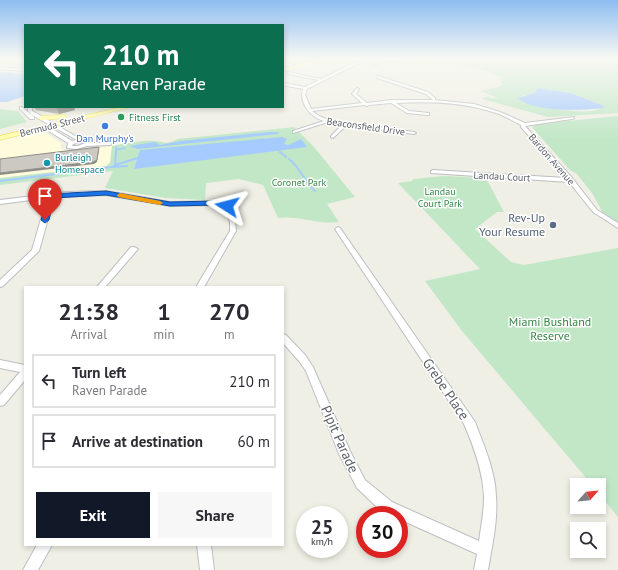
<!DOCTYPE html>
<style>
body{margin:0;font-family:"PT Sans",sans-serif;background:#f7f7f7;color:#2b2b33;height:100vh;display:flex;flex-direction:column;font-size:15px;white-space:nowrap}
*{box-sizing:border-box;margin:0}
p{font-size:13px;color:#7c7c81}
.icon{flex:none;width:22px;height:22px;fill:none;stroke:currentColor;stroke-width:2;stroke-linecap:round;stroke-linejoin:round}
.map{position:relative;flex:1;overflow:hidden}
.sheet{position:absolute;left:24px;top:286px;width:260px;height:260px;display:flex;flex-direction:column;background:#fff;border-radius:0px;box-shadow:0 2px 6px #0003}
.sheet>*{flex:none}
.top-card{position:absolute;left:24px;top:24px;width:260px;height:84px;border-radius:0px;box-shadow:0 2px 6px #0003;background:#0b6e4f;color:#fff;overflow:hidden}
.needle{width:26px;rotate:63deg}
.controls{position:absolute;left:570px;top:478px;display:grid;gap:8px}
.controls a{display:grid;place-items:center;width:36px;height:36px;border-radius:0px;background:#fff;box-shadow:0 2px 6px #0003;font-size:20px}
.speed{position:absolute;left:296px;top:506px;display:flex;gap:8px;font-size:20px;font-weight:700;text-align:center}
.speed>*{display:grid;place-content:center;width:52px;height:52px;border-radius:50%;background:#fff;box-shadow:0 2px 6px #0003;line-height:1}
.speed small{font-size:10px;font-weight:400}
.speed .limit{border:6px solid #d22;background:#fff;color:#111}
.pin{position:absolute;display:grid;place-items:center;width:34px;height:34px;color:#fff;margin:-41px -17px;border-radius:50% 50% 50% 0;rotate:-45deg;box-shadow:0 0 4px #0007}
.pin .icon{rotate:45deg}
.me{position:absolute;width:44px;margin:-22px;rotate:279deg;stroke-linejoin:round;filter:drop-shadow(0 0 3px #0008)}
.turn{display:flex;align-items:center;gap:14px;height:84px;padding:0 12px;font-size:18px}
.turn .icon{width:52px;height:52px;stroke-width:2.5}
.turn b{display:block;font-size:28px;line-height:34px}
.eta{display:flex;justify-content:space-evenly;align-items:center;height:68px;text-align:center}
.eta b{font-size:24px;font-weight:600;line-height:28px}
.primary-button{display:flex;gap:8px;margin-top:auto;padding:8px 12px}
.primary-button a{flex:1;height:46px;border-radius:0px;background:#111827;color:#fff;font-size:16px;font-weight:600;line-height:46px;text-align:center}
.primary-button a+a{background:#f7f7f7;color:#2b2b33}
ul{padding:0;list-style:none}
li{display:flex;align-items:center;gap:12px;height:54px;margin:0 8px 6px;padding:0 4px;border:2px solid #e1e1e2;border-radius:0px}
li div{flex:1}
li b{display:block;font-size:15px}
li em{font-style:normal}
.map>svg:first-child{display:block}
</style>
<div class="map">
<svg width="618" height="570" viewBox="0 0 618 570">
<rect width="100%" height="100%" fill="#f0efe5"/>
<!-- commercial -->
<path fill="#fefcdc" d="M37 132 46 133 61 143V149L67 151 112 146 110 163 106 166 0 178V141Z"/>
<!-- green -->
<path fill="#c2e7c7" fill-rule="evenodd" d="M378 59H446L452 61 413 60 381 64 379 66 369 68 372 64 366 61Z
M450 59H618V113L548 117 482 99 485 97 500 99 481 91 499 87 503 84 500 81 501 77 492 74 491 72 457 63ZM538 88 571 93 604 106C589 119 542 105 523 102L521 96 532 94Z
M0 109 18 111 27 122 0 129Z
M618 116V222L603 213 592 193 577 174 570 170 532 127 537 124Z
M294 127 314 147 355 197 327 204 339 222C318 225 299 215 278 218L263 185 239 179 206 183 205 200 166 198 105 188 113 171 0 185V178L106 166 110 163 112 146C125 144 141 140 154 141 165 142 167 145 178 139Z
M444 176 486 178 504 212H497L475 229 511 262 524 265 618 248V517L599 494V485H592L462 331 425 281 480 269 398 183 412 181 413 179Z"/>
<!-- water -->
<path fill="#a6cbff" d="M0 72 25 74V96L7 102H0Z
M538 88 571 93 604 106 603 108C584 111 532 112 518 98L534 93Z
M268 132H280L278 134 138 149 129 146 155 142 160 145 181 141Z
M282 137 287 139 284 144 288 145 301 139 307 147 134 169 140 150Z"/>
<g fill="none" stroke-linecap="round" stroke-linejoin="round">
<!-- stream-far1 -->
<path stroke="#a6cbff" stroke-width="1.5" d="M116 150 125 148
M279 151 282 153
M116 153V147"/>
<!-- stream -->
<path stroke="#a6cbff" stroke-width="2" d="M280 152 286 157
M289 159C301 168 304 182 315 191
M115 165 138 158
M113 167 127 166
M0 181 112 167 115 165 116 152"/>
<defs>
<path id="minor" d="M358 61 359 63 307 89 305 95 311 109 362 103 352 94 357 88 359 89 356 94 367 103 391 100H433L426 94 377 78 378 76 428 92 435 98V100L474 104 500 112 525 123 574 117V118L572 119 525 126 573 179 597 210 618 223V228L593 212 569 182 431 173V171L433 170 566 178 521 127V125C513 121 505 116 496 113 464 102 430 101 396 103L409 111 429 113V115H427L407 113 391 103 369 105 367 106 364 105 312 111 319 116 329 120 414 132 416 133 414 134 347 125 333 138 331 137V136L343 124 328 122 293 133V131L324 121C310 117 299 103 303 89L283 85V83L305 87 319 80 288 74 287 72 321 79Z
M0 67 25 69V71L0 69Z
M20 107H22L34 117V119H30L20 109Z
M28 107H32V111L36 113 82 140 90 141 91 143H110L112 144 110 145 87 146 77 149 67 148 68 143 47 130V128H51L72 141 77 140 32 115 28 111ZM81 142 86 143 77 146H72L73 144Z
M106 191 170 202 217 201 227 205 235 218 236 231 204 287H196L230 231V222L227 214 223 208 217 205 170 206 106 195 54 197 39 251 3 286 0 287V280L32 250 47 198 0 204V200L66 192Z
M338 227 340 228 475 422C484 446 495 470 496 496 498 521 492 546 488 570H474L477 554 399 519V515H390L382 512 357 488 339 454 306 371 299 361 283 343V334L286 335 305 355 313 367 350 451 365 480 392 502 479 541C481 526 484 512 484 497 483 472 474 447 464 424L335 229Z
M131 247H134L138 249 105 287H97Z
M0 360 25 365V380L4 405 0 406V395L20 372 0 368Z
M37 545H52L38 570H23Z
M197 545H211L214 570H200Z"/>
<path id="major" d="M322 59H330L283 71V69Z
M121 107H131L0 140V136Z
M64 115 67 117 66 118 41 120 38 118 41 116Z"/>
</defs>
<!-- minor casing -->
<use href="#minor" stroke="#bdbec4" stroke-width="2"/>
<!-- major casing -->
<use href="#major" stroke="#f4e05a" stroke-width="1"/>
<!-- minor -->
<use href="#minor" fill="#fff" fill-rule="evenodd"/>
<!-- major -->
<use href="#major" fill="#fffeab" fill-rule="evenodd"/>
</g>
<!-- wall -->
<path fill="#afada7" d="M34 107H74L75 110 59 114 36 110Z"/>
<!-- shaded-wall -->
<path fill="#8e8d88" d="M61 107H74L75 110 59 114 57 108Z
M99 147V149L97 162 94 164 0 175V173Z"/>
<!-- building -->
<path fill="#cbc9c2" stroke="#8e8d88" d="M50 107H61L57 108Z
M99 147 97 160 93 162 0 173V159Z"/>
<!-- sky -->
<linearGradient id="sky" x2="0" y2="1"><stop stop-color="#8dbdf1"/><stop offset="0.42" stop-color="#f8f8f3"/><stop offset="1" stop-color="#f8f8f3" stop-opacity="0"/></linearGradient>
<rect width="618" height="139" fill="url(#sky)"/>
<!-- route -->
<path fill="#1a73e8" stroke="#114b97" d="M106 191 170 202 217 201 230 206 227 208 217 205 170 206 106 195 54 198 49 220 45 223 41 220 49 194Z"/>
<!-- slow -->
<path fill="#f59e0b" d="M120 193 160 201 163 203 160 205 118 197 117 195Z"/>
<!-- markers -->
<circle fill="#2e9e5b" stroke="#fff" stroke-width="1.5" cx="121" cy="117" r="4"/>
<circle fill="#3f7fe0" stroke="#fff" stroke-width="1.5" cx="105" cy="126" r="4"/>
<circle fill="#0f9aa8" stroke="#fff" stroke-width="1.5" cx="47" cy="163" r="4"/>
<circle fill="#5c6f8a" stroke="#fff" stroke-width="1.5" cx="553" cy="225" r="4"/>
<g text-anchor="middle" stroke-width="3" stroke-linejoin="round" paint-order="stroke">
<!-- far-leisure labels -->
<g font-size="10" fill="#27864d" stroke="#fff" text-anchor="start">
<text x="129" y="121">Fitness First</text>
</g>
<!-- far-street labels -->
<g font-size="10" fill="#5d6066" stroke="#fff">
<text transform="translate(52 125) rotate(-14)" y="4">Bermuda Street</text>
<text transform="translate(366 126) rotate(8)" y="4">Beaconsfield Drive</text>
<text transform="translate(552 159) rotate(49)" y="4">Bardon Avenue</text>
<text transform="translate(502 176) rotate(3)" y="4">Landau Court</text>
</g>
<!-- far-shop labels -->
<g font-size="10" fill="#366cbe" stroke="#fff">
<text x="105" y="142">Dan Murphy's</text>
</g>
<!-- far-culture labels -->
<g font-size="10" fill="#0d838f" stroke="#fff" text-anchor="start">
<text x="55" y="161">Burleigh<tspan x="55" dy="12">Homespace</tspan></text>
</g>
<!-- far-park labels -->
<g font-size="10" fill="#348644" stroke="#fff">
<text x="299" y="186">Coronet Park</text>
<text x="440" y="195">Landau<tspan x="440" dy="12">Court Park</tspan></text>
</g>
<!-- service labels -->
<g font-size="12" fill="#4e5e75" stroke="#fff" text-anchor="end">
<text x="545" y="222">Rev-Up<tspan x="545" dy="14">Your Resume</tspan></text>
</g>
<!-- park labels -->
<g font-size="12" fill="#348644" stroke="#fff">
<text x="550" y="326">Miami Bushland<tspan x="550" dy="14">Reserve</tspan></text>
</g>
<!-- near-street labels -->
<g font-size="14" fill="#5d6066" stroke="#fff">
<text transform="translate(446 389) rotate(56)" y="5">Grebe Place</text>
<text transform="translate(340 439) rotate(66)" y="5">Pipit Parade</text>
</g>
</g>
</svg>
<div class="controls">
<a><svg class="needle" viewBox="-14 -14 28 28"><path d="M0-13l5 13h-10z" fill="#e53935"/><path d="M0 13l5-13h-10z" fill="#7c7c81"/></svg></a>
<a><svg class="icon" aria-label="search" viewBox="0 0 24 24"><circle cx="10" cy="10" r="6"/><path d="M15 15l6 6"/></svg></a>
</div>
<div class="speed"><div>25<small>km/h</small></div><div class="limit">30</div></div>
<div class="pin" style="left:45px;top:220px;background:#d93025"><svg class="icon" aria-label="arrive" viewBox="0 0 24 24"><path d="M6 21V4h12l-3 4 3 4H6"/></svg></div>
<svg class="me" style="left:227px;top:206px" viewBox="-20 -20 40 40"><path d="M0-17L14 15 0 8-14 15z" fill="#1a73e8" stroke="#fff" stroke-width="4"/></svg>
<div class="top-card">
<div class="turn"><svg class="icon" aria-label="left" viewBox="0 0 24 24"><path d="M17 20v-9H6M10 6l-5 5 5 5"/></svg><div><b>210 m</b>Raven Parade</div></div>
</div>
<section class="sheet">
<div class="eta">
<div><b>21:38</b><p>Arrival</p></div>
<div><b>1</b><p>min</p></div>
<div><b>270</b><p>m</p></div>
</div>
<ul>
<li><svg class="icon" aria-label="left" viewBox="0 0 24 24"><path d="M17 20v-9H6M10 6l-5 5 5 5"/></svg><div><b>Turn left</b><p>Raven Parade</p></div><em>210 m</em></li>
<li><svg class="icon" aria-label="arrive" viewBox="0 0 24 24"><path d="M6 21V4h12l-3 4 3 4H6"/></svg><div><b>Arrive at destination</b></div><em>60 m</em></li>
</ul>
<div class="primary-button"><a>Exit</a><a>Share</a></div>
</section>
</div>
